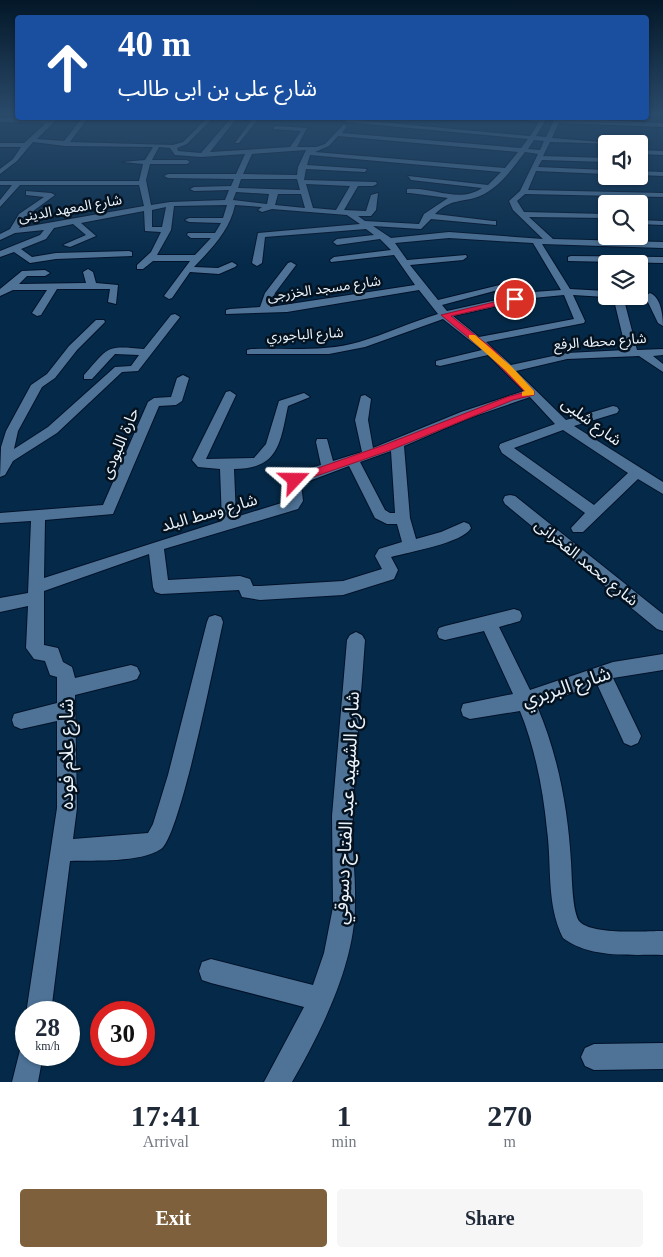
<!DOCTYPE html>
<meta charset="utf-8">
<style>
body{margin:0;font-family:"Times New Roman","Noto Sans Arabic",serif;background:#f6f6f7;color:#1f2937;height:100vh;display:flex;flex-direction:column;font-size:19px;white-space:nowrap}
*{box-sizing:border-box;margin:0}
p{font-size:16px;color:#747a83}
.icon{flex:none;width:28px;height:28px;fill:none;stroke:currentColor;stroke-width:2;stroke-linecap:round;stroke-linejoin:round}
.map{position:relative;height:1082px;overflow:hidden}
.drawer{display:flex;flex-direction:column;background:#fff;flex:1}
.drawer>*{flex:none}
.guide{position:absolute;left:15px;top:15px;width:634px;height:105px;border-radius:5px;box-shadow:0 1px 4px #0004;background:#1a4fa0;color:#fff;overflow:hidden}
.fabs{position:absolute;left:598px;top:135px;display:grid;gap:10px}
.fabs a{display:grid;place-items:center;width:50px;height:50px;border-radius:5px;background:#fff;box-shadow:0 1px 4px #0004;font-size:25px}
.speed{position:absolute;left:15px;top:1001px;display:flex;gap:10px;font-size:25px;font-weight:700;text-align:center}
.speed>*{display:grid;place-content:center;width:65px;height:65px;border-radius:50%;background:#fff;box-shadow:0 1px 4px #0004;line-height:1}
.speed small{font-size:12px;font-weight:400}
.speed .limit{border:8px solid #d22;background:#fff;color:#111}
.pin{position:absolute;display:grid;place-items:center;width:42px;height:42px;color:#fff;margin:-21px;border:2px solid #fff;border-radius:50%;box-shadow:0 1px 5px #0007}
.me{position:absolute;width:55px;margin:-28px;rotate:67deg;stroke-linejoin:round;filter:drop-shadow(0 0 4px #0008)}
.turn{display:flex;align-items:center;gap:18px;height:105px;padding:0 20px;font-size:22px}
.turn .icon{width:65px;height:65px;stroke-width:2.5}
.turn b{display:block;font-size:35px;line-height:42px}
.eta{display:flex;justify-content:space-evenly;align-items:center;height:85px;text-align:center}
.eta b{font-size:30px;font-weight:800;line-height:35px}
.primary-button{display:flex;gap:10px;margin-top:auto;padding:10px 20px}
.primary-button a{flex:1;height:58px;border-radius:5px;background:#7e613c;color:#fff;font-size:20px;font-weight:800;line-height:58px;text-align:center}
.primary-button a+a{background:#f6f6f7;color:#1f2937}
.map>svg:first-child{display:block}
</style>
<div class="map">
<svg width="663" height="1082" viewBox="0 0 663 1082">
<rect width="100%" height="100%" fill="#052a49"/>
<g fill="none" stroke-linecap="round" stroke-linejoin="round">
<defs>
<path id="minor" d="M0 118H58L37 139 64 141 82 118H88L70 142 173 145 183 142 207 118H213L187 144 177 148 178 151 201 153 231 118H237L210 152 290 147 301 131 273 129 275 126 307 128 297 147H316L325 144 344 124 347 126 342 133 521 148 528 139 345 122 347 119 530 136 539 122 514 118H547L536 136 546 137 555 118 663 123V127L559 123 552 138 626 144 550 142 543 156 606 158V162L542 160 538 167 606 170V174L536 171 528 190 663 193V197L525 194 517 201 524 212 606 214V218L529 217 553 239 663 242V248L542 244 570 289 606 291V296H609L606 297 573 295 585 321 584 323 486 342 511 365 567 353 626 350 613 296H623L637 350 663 349V355L653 356 663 364V372L639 356 567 359 516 371 566 420 613 406 617 407 619 410 617 413 574 426 663 482V494L638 479 583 532H573L571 528 585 513 502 453 499 447 500 444 555 424 530 397 469 418 404 446 410 518 416 539 441 532 464 522 469 524 471 528C463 543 409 552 391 557L398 570 394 579 343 595 260 600 242 597 239 590 161 594 155 592 153 587 149 554 44 591V645L58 648 63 662 72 667 75 678 131 665 137 667 140 673 137 679 131 681 75 695 77 808 73 839 148 833 153 824 168 775 207 622 209 617 215 615 221 617 223 622C216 654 180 837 161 849 140 863 95 860 70 861L51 1012 26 1014 57 808V721L21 729 14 726 12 720 14 714 57 703V677L50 675 45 661 34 659 26 648 28 606 0 612V598L28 593 31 521 0 523V513L103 505 148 402 154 398 171 397 177 378 183 375 189 378 182 401 176 405 159 406 113 514 45 520 44 578 222 521 220 469 198 467 192 460 226 392 230 391 236 395 206 459 254 458 266 444 279 401 304 393 310 397 288 406C280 443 279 469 234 469L236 517 288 501C289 495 286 486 288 481 292 471 312 468 321 465L316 442 317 439H327L333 461 362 452 355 420 361 396 365 395 371 399 368 420 373 448 461 412 524 391 488 355 440 366 436 365V361L482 350 443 319 365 347 329 354H247V350L251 349C286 348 325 352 359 342 386 334 411 322 438 314L419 290 287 312 226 314V310L230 309 260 307 265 293 288 263 291 262 296 265 275 293 270 307 415 285 394 255 331 262 330 260 334 257 391 250 380 239 337 245 333 242 337 239 374 235 366 229 265 237 262 263 257 266 252 263 258 233 360 224 347 215 272 209 262 212 258 210 262 207 235 205C230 230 212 248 194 267L218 268 232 262 237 265 235 267 219 274 190 272 172 298 169 299 164 296 190 261H153L143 269H137V265L151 252 161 232 145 231 144 211 81 223 96 236 70 247 63 245 86 235 73 224 54 228 46 239 21 249 32 257 56 253 129 251 132 252V256L56 259 30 263 14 252 0 257V251L40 235 44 230 15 233 0 240V234L10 229 19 214 44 197 26 195V191L51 193 55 195 25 217 19 228 144 206 139 185H20L0 207V200L12 185H0V181H139L143 164 123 162 145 160 153 147 65 146 33 142 17 161 0 174V169L13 159 21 147H0V143H24L46 123 0 122ZM338 136 518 152 505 168 315 152 329 146ZM534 140 544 141 540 150 528 149ZM159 147 170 148 175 155 201 157 245 154 236 174H168L164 176 168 178 234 179 231 186 194 187 190 189 194 191 229 190 225 200 170 202 151 205 146 180 150 164H187L190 162 187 160H152ZM306 150 298 167 297 175 243 174 252 154ZM525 152 538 154 520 191 509 201 513 210 543 239 449 232 391 238 373 226 421 229 431 219 496 225V221H493L435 214C451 198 462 203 480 196 499 188 513 168 525 152ZM310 155 501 172 488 185 408 176 411 180 482 188C459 204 432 186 407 189V193H410L448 198 424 214 419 224 365 221 358 216H371L376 210 378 193 371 195 366 211 344 210 358 186H373L377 184 376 182 304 180 306 169 365 172 367 169 307 165ZM241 179H297L300 190 238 188ZM306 184 350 186 336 210 313 208ZM236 192 269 194 267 204 233 200ZM278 194H301L305 208 275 205ZM227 205 223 218H189L185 220 189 222 221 223 215 233H188L187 235 191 238H211L195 255H157L171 230 174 206ZM166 207 162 227H152V210ZM449 238 533 243 561 290 533 292 447 311 442 305 517 285 512 282 438 300 410 265 463 260 467 257 466 255 407 260 395 243ZM564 295 574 319 479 337 453 316 533 298ZM563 430 628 473 594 505 514 448ZM391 451 395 513H390L385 510 360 462ZM349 466 375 518 387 524H397L402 542 379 549 375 556 382 569 343 581 260 586H253L250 579 240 576 168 580 164 549 298 509 303 501 301 484Z
M253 118H259L239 143H235Z
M639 150 663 151V155L639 154Z
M639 171 663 172V176L639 175Z
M639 220 663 221V225L639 224Z
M571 256 663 257V263L568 261V257Z
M88 269 93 272 96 283 118 285 116 304 108 302 110 289H57L41 315 37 316 32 313 47 290H13L0 296V289L22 271 45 270 50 273 45 276H27L19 284 86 283 83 272Z
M650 293C661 297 663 316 663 326L658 323 645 296Z
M175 314 180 317 138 371 122 372 57 433 13 461 5 475 0 477 1 447 6 431 31 385 47 374 69 346 96 320H104L105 322 77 350 55 378 42 387 18 431 14 449 48 427 115 367 131 366 139 355 115 354 92 379H84V375C109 347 105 345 144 349L171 315Z
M510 495 515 496 663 614V631L657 629 505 504 503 500 505 496Z
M514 609 520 611 522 616 520 621 499 627 530 690 613 662 663 654V670L613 678 641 736 638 743 631 746 624 743 597 684 537 706C558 755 568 809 571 862 572 875 572 914 580 922 593 935 645 931 663 931V955C630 954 591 959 563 938 546 904 552 866 547 830 543 789 535 748 520 711L470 719 463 716 461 710 463 704 513 694 484 631 445 640 439 638 437 633 439 628 445 626Z
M356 632 362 635 365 640C361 698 355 756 353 814 351 844 356 875 355 905 355 964 321 1032 292 1082H264L304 1007 211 983 202 980 199 971 202 962 211 959 313 985 324 953 333 907 332 816 347 640 350 635Z
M663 1043V1069L594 1070 585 1066 581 1057 585 1048 594 1044Z
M26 1044V1055H43L38 1082H12L21 1046Z"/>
</defs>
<!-- minor casing -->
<use href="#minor" stroke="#001129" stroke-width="2"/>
<!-- minor -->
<use href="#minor" fill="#4e7397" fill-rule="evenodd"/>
</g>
<!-- sky -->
<linearGradient id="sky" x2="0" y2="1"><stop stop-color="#031728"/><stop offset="0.43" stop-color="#2a4a6a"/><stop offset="1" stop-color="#2a4a6a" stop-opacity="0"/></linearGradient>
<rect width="663" height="265" fill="url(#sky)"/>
<!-- route -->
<path fill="#e11d48" stroke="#92132f" d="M515 297 519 299 518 301 451 316 493 349 534 391V395L513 400 391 450 299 482H292V477L384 445 507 397 525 392 487 353 441 315Z"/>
<!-- slow -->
<path fill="#f59e0b" d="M469 335H475L512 367 534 391V395L522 396V392L525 391 506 371 469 338Z"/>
<g text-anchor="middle" stroke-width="5" stroke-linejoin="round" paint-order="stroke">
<!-- far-street labels -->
<g font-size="14" fill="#ebf3fb" stroke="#041220">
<text transform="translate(70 208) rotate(-10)" y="5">شارع المعهد الدينى</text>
<text transform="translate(324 288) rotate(-8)" y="5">شارع مسجد الخزرجى</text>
<text transform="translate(305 334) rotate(-3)" y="5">شارع الباجوري</text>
<text transform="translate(600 341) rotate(-4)" y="5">شارع محطه الرفع</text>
</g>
<!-- street labels -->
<g font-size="16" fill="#ebf3fb" stroke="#041220">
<text transform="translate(592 421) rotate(36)" y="6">شارع شلبى</text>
<text transform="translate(119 443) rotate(-67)" y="6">حارة اللبودى</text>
<text transform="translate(209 512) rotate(-16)" y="6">شارع وسط البلد</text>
<text transform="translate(587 562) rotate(39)" y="6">شارع محمد الفخرانى</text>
</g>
<!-- near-street labels -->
<g font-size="19" fill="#ebf3fb" stroke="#041220">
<text transform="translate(566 686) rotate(-18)" y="7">شارع البربري</text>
<text transform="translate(66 754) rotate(-90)" y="7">شارع علام فوده</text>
<text transform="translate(346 808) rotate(-87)" y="7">شارع الشهيد عبد الفتاح دسوقي</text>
</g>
</g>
</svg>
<div class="fabs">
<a><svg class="icon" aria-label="sound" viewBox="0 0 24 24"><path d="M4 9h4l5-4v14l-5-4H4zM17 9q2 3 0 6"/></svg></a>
<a><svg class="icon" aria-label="search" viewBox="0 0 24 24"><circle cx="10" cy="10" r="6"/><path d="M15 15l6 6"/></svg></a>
<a><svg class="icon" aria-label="layers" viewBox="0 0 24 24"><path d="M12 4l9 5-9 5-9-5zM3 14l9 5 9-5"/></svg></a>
</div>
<div class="speed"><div>28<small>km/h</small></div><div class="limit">30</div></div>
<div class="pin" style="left:515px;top:299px;background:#d93025"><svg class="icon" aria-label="arrive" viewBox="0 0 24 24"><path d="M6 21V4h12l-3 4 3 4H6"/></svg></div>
<svg class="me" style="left:295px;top:480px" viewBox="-20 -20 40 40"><path d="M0-17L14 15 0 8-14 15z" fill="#e11d48" stroke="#fff" stroke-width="4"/></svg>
<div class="guide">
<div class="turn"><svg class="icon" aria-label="ahead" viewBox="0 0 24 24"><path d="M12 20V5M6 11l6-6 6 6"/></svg><div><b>40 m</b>شارع على بن ابى طالب</div></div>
</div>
</div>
<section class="drawer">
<div class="eta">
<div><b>17:41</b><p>Arrival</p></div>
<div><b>1</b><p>min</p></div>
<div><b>270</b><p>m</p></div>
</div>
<div class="primary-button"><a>Exit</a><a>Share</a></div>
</section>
